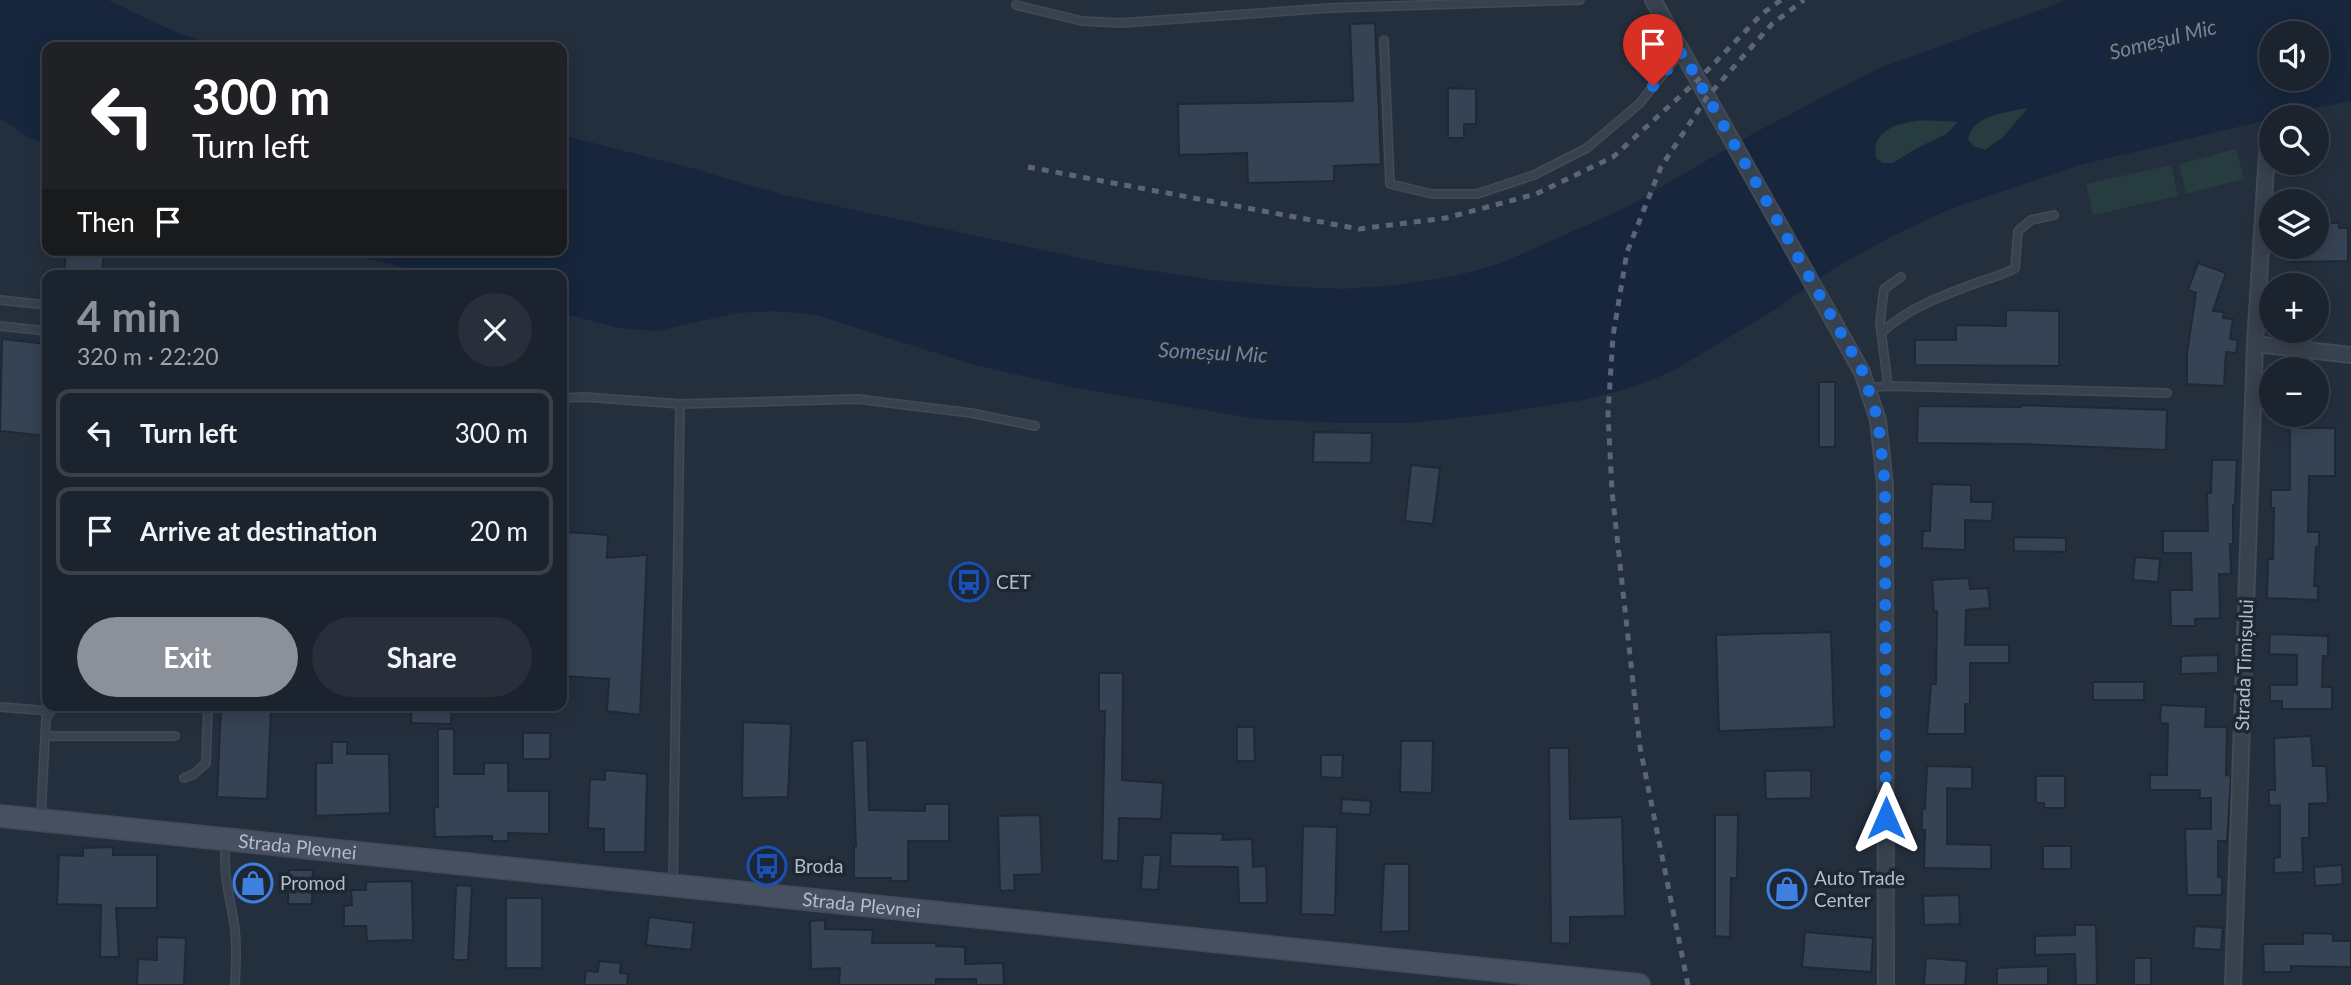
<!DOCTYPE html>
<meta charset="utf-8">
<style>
body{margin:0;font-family:Lato,sans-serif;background:#282f3a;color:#f1f3f6;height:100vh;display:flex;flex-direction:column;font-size:26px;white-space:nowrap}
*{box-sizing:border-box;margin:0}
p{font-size:23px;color:#a0a4aa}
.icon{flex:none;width:38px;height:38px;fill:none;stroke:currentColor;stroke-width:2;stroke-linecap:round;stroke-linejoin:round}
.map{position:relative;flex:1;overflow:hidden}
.side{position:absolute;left:42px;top:270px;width:525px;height:441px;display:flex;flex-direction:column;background:#1b232e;border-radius:14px;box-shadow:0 4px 18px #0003,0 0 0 2px #39404a}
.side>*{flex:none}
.top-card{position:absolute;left:42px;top:42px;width:525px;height:214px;border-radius:14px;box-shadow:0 4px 18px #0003,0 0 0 2px #39404a;background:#202124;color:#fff;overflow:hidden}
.tools{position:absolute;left:2259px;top:21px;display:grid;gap:14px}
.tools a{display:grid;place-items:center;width:70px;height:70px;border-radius:50%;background:#1b232e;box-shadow:0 4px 18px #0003,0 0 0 2px #39404a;font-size:35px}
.pin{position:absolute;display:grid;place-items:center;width:60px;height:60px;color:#fff;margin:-72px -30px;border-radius:50% 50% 50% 0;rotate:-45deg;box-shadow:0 0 7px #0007}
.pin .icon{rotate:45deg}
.me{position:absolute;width:77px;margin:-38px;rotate:0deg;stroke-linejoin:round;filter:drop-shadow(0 0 5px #0008)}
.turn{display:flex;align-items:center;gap:24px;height:147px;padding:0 35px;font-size:32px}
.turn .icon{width:91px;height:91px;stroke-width:2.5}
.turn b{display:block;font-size:49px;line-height:60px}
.then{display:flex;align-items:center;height:66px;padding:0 35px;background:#0003;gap:14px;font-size:26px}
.round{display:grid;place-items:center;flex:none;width:74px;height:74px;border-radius:37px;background:#282f3a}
.summary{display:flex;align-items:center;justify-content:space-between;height:119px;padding:0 35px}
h1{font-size:42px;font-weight:700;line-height:52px;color:#8c9099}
.button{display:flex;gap:14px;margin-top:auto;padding:14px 35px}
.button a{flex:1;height:80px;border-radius:42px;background:#8c9099;color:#fff;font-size:28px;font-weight:700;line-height:80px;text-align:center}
.button a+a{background:#282f3a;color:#f1f3f6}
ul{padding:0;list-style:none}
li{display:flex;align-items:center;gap:21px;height:88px;margin:0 14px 10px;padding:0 21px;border:4px solid #39404a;border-radius:14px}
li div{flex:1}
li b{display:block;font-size:26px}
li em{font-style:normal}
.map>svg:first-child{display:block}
</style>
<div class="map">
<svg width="2351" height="985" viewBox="0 0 2351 985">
<rect width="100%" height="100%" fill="#242f3e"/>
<!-- green -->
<path fill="#263c3f" d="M2029 107 2003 137 1985 150 1973 146 1968 139C1972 115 2008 112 2029 107Z
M1939 120 1959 121 1945 135 1919 147 1893 163H1882L1876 158V142C1890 120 1915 121 1939 120Z
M2236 149 2244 179 2186 194 2179 164Z
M2171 165 2178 196 2093 215 2086 184Z"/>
<!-- water -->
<path fill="#17263c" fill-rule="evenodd" d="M0 0H108L171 30 218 47H47V144L29 138 0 118Z
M2067 0H2351V101L2272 117 2271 119 2080 165 1945 211 1887 239 1833 269 1776 309 1673 371 1630 388 1578 401 1479 416 1409 423H1341L1257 419 1077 388 974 365 816 315 774 311 736 313 657 331 618 328 562 313V275H440L328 250H562V135L691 168 784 195 1113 265 1214 280 1284 286 1342 289 1396 285 1455 276 1499 264 1625 208 1754 133 1877 69ZM2272 33H2317V79H2272ZM2028 108 2003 137 1985 150 1973 146 1968 139C1972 115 2007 112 2028 108ZM1921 120 1958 122 1945 135 1919 147 1893 163H1882L1876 158C1870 129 1899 123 1921 120Z"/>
<!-- building -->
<path fill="#364354" stroke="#1f2835" stroke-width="2" d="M1375 23 1381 164 1334 166V181L1248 183 1247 153 1179 155 1178 104 1353 101 1350 24Z
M1448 88 1476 89V124H1464V138H1448Z
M2317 223H2339V228H2348V261L2291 262V247H2317Z
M66 250H104L102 275H64Z
M2198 263 2226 273 2213 311 2224 312 2223 318 2233 319 2230 339 2238 340 2236 353 2226 352 2224 386 2187 384V353L2196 293 2188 290Z
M2006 310 2059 311V366L1915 365V340H1956V325L2006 326Z
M2 339 47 344V436L0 431Z
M1819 382H1835V447H1819Z
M2021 405 2167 410 2166 450 2020 444 1917 443 1918 406 2021 407Z
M2290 428H2335V476H2309L2308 532H2319V547H2316L2314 586H2318V600L2267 598 2268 559H2273L2274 508H2271V490H2290Z
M1314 432 1372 433 1371 463 1313 462Z
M2212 460H2237L2235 505H2233V544H2230L2231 574H2219L2220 618 2195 619V626H2171L2170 590H2192L2191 553H2163V531H2208L2207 493H2211Z
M1411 465 1440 468 1433 524 1405 521Z
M1932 484 1971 485V502H1993L1992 521 1965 520V550L1922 548 1923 531H1930Z
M567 532 608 535 607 558 647 555 640 715 607 711 609 679 562 676Z
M2014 537 2066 538V552L2014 551Z
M2135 557 2160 559 2158 582 2133 580Z
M1969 578 1970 589 1988 588 1990 608 1966 610 1965 645H2009V663H1970V704H1965V734H1927L1931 684H1936L1937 611H1934L1932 580Z
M1831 632 1834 727 1719 731 1716 635Z
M2270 634 2328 636V656H2323L2322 687H2332V709H2282V701H2270V685H2297V655L2269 654Z
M2218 655V673L2181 674V656Z
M1099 673H1123L1122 780 1163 783 1161 819 1119 818 1118 861 1102 860 1105 711H1099Z
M2093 682H2144V700H2093Z
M412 705H452L451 724 411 723Z
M2161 705 2206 707 2205 727H2227L2226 775 2231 776 2227 841H2218V877H2222V895H2187L2185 829H2211V798H2200V790H2150V775H2167L2168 724 2160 723Z
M221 707 271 709 267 799 217 797Z
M743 722 791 724 788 797 742 798Z
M1237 727H1254L1255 761H1237Z
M438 729H454V774H484V763H508V791H549V834L508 833V841H492V836L435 837 434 807H438Z
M523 733H550V759H523Z
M2311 736 2313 766H2326L2328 803 2309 804V838H2302L2303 872 2274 873V858L2280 857V805L2269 806V790H2275L2274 738Z
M867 740 869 810 925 811V804H949V841H908V881H891V878H854V846H856L852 741Z
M1401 741H1433L1432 793 1400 792Z
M332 742H347V754H389L390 813 316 816V763H332Z
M1549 748H1569L1570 819 1622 817 1625 916 1570 917V944L1551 943Z
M1321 755H1343L1342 778 1321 777Z
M1927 766 1972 767V789L1947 788V844L1991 845V869L1924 868 1925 830H1922V809H1925Z
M605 770 647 774 645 852H604V829L588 828 590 779 605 780Z
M1811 770V798L1766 799 1765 771Z
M2036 776H2065V808H2044V803H2036Z
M1342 799 1371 801 1370 815 1341 813Z
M1040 815 1042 874 1014 875 1015 890 1000 891 998 816Z
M1715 815H1738L1737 878H1731L1730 937 1715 936Z
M1303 826 1337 827 1335 915 1301 914Z
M1171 833 1223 834 1222 840 1252 839 1253 867 1266 866 1267 903H1239L1238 867 1170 866Z
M2043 846H2071V869H2043Z
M113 847V855H157V908H116L119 957H100L101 905 57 904 59 855 83 856V848Z
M1143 855H1161L1158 890 1141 889Z
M1384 864H1409V931L1381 932Z
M2342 865 2343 884 2315 886 2314 867Z
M289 870H313L312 904H288Z
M412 881 413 940 367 941 366 926H344V906L352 905 351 890H366V882Z
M456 885 472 886 468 960H453Z
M1959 895 1960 924 1924 925 1923 896Z
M506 898H542V968H506Z
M649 917 694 923 691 950 646 945Z
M825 920V929L873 930 872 943H936V946L965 947V964L1003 963 1004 985H976V979H936V985H839L840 968 811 969 810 921Z
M2075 925H2096L2097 985H2076L2075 954 2035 955V936L2075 935Z
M2195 926 2223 928 2221 950 2193 948Z
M1805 932 1873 938 1871 972 1802 967Z
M2303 933 2333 934V941H2351V967L2291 966V972H2264L2263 944H2303Z
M157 937 186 938 184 985H137L138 959 157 960Z
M1926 958 1967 961 1965 985H1924Z
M2134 958H2151V985H2134Z
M599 961 621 963 620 973 628 974 627 985H584L586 971 598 972Z
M2048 966V985H1997V968Z"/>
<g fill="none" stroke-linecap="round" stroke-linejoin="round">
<defs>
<path id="lane" d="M1016 5 1082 21 1120 23 1330 8 1580 0
M1384 40 1390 184 1432 194H1477L1534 175 1587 148 1639 104 1681 52
M0 300 47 305
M0 326 47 331
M1881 333C1909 307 1944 295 1979 282 1992 277 2004 275 2015 268L2018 231 2031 220 2054 215
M1888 386 1880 323 1884 289 1901 277
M1868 388 1888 386 2167 393
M562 398 585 397 680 404 857 399 971 413 1035 426
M0 707 51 711
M45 736H175
M184 778 194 774 206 763 208 705
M41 816 46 718 55 705
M226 843C222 876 231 899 235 930 237 949 236 967 235 985
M673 884 680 404"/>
<path id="street" d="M1653 0 1862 372 1878 420 1885 485 1886 985
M2255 344 2351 355
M2233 985 2255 344 2268 137"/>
<g id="secondary">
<path id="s1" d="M0 816 1639 985"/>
</g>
</defs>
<!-- lane casing -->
<use href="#lane" stroke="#414a57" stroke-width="10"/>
<!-- street casing -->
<use href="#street" stroke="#414a57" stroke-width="18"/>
<!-- secondary casing -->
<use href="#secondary" stroke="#414a57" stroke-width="24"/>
<!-- lane -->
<use href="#lane" stroke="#38414e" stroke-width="7"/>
<!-- street -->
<use href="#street" stroke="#38414e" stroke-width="14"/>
<!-- secondary -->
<use href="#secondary" stroke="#465061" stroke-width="21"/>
<!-- rail -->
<path stroke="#5a6575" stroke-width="5" stroke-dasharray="7 7" stroke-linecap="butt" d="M1028 167 1359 229 1446 218 1536 194 1613 157 1698 80 1762 14 1781 0
M1688 985 1640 747 1612 491 1608 414 1613 336 1627 252 1661 167 1707 97 1772 24 1804 0"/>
</g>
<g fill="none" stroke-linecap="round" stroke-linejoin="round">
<!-- route -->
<path stroke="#1a73e8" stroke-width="12" stroke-dasharray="0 21.6" d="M1653 86 1682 52 1863 372 1878 420 1885 485 1886 818"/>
</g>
<!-- icons -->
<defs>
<symbol id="bus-ring" viewBox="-11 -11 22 22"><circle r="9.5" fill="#1d2633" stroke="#1a4fb4" stroke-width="1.5"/><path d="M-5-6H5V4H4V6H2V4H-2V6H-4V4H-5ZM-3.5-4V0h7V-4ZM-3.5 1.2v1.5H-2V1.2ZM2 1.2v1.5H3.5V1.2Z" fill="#1a4fb4"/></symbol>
<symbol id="shop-ring" viewBox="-11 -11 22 22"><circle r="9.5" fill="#1d2633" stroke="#3f7fe0" stroke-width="1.5"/><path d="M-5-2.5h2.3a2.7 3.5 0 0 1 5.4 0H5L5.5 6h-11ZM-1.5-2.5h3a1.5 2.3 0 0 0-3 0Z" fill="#3f7fe0"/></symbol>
</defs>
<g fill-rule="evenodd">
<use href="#bus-ring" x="947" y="560" width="44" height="44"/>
<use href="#bus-ring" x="745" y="844" width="44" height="44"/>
<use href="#shop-ring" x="231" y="861" width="44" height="44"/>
<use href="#shop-ring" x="1765" y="867" width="44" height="44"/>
</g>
<g text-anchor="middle" stroke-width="7" stroke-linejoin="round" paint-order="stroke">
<!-- poi labels -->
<g font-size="19" fill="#b4bcc9" stroke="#1d2633" text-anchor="start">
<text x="996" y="589">CET</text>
<text x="794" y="873">Broda</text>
<text x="1814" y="885">Auto Trade<tspan x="1814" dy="22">Center</tspan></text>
<text x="280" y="890">Promod</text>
</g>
<!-- street labels -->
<g font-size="19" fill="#b4bcc9" stroke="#1d2633">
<text transform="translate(2244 665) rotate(-88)" y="7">Strada Timișului</text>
<text dy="7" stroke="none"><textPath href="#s1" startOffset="299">Strada Plevnei</textPath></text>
<text dy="7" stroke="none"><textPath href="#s1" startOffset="866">Strada Plevnei</textPath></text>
</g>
<!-- water labels -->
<g font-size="21" font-style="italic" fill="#6d86a8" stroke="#1d2633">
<text transform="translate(2163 40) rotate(-14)" y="7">Someșul Mic</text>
<text transform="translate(1213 353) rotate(3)" y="7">Someșul Mic</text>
</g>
</g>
</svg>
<div class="tools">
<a><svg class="icon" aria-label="sound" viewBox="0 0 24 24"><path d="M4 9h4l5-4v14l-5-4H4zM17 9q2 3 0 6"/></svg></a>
<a><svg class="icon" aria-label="search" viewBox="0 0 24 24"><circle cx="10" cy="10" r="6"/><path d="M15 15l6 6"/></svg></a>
<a><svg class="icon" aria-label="layers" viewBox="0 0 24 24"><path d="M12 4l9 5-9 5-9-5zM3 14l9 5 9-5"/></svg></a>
<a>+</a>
<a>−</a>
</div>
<div class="pin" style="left:1653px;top:86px;background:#d93025"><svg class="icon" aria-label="arrive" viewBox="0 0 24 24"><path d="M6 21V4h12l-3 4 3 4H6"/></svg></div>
<svg class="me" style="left:1886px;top:818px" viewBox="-20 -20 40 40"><path d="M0-17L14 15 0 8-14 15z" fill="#1a73e8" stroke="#fff" stroke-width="4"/></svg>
<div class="top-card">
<div class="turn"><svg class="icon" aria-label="left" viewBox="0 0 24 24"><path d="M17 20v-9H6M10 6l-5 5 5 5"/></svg><div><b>300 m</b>Turn left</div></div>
<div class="then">Then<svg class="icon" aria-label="arrive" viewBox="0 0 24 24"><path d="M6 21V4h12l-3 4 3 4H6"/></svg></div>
</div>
<section class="side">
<div class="summary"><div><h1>4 min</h1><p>320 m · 22:20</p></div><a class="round"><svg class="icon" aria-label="close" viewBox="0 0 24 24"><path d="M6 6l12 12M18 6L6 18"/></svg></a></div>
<ul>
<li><svg class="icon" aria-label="left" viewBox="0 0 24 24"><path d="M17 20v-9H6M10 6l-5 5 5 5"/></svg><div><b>Turn left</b></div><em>300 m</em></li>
<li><svg class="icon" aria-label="arrive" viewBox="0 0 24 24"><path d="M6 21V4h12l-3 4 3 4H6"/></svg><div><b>Arrive at destination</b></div><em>20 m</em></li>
</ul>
<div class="button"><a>Exit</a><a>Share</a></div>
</section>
</div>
